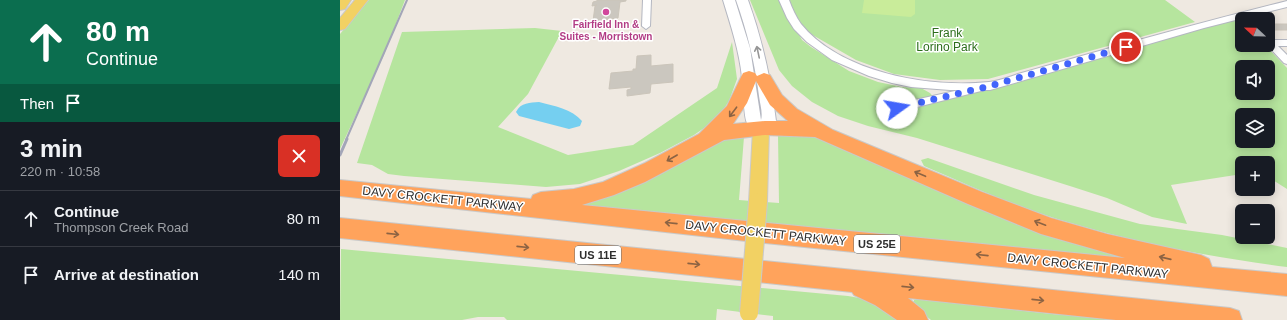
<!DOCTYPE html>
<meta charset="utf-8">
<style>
body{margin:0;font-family:Helvetica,sans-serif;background:#242831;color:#f1f3f6;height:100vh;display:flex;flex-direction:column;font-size:15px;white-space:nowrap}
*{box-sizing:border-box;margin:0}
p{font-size:13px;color:#9ea1a6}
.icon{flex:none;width:22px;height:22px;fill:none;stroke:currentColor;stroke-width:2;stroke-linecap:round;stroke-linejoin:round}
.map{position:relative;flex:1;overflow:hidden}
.details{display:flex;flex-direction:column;background:#171b24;width:340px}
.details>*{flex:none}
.banner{background:#0b6e4f;color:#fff;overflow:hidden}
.needle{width:26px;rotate:292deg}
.controls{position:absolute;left:895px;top:12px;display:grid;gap:8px}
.controls a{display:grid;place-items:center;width:40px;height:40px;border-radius:6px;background:#171b24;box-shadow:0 2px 10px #0003;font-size:20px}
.pin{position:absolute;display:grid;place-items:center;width:34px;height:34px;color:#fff;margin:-17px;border:2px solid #fff;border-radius:50%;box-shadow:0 1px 4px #0007}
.me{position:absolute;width:44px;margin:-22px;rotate:77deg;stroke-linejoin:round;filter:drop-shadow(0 0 3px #0008)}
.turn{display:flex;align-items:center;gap:14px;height:84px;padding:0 20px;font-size:18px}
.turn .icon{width:52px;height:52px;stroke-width:2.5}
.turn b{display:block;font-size:28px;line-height:34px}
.then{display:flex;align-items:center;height:38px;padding:0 20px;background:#0003;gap:8px;font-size:15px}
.round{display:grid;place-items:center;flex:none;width:42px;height:42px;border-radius:6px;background:#242831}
.headline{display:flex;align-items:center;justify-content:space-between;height:68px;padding:0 20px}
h1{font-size:24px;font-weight:600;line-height:30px}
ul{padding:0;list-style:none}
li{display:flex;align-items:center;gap:12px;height:56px;padding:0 20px;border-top:1px solid #363941}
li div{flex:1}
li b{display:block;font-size:15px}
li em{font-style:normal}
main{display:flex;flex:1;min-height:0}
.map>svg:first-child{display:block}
</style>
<main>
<section class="details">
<div class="banner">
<div class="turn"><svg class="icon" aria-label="ahead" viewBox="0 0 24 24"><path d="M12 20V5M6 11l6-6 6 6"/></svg><div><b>80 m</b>Continue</div></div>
<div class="then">Then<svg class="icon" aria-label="arrive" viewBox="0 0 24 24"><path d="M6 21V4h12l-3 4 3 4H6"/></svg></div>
</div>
<div class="headline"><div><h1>3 min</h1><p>220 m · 10:58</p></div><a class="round" style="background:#d93025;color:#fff"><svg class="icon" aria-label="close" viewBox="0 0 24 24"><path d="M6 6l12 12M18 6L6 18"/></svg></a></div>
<ul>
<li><svg class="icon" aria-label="ahead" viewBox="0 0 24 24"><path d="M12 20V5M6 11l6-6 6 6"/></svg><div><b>Continue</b><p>Thompson Creek Road</p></div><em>80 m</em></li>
<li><svg class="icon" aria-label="arrive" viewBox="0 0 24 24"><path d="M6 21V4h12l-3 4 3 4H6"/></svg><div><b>Arrive at destination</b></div><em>140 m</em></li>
</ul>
</section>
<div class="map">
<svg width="947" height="320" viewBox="0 0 947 320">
<rect width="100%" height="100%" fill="#efe9e1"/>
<!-- green -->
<path fill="#b6e59e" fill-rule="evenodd" d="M29 0H65L44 55 0 149V34Z
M410 0H440L462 40 471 47 509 71 538 82 562 87 581 88 590 93 596 100 897 17 902 22V45H925L947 68V189L928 177V163H902V174L831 185 847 224 812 217 767 198 733 187 577 138 528 126 498 116 472 102 452 86 439 70ZM902 67H928V93H902ZM902 115H928V141H902Z
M444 0H825L855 22 648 79 600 80 554 74 516 60 457 26Z
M195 28 222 31 188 94 158 127 228 155 293 145 377 88 392 42 397 79 389 101 377 119 354 135 320 153 279 171 240 184 206 187 64 176 48 174 32 165 17 163 62 32Z
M438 135H471L797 260 221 204 376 139 404 137 399 200 439 203Z
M588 158 694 195 800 224 882 235 947 248V267C863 256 779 240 699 213 660 200 622 182 584 166L581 160Z
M1 249 508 296C533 300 538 303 557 320H433V316L377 309 376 320H167L164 317H138L122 320H0Z
M577 299 712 314 791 320H591L573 305 574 300Z"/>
<!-- pitch -->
<path fill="#c9ec9a" d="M524 0H575V14L571 17 522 13Z"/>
<!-- water -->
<path fill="#75cff0" d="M199 102C214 106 232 109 242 121L240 126 229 129 179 116 176 112C181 102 190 103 199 102Z"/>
<!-- building -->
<path fill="#cbc7bf" stroke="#cbc5ba" d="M257 0H286V1L280 2 278 18 253 21 255 6 257 5 252 6 253 2 257 1Z
M928 24H947V30H929Z
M311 55V66L333 64V82L311 84 310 93 287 96V90L291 89V87L269 89 271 73 293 71V69H296L297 56Z"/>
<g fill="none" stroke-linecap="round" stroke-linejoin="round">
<defs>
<path id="minor" d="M303 0H311L310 26 306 29 302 26Z
M947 40V46H938L947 55V64L944 63 927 45 928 41 930 40Z
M646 84 649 85 651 87 649 89 557 112 553 111 552 108 553 105 557 104Z"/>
<path id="tertiary" d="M439 0H449C452 8 456 17 461 24 501 73 589 88 649 82 659 81 669 77 678 74 700 68 723 61 745 55 812 36 879 18 947 1V7L864 28 650 90H610L571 87 552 83 529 76 492 60 467 42 454 29 447 18Z"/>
<path id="secondary" d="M383 0H395L410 48 421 120C423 113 420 104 419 96 415 63 407 31 396 0H408C422 39 431 79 436 121 428 135 415 139 407 123 403 114 404 88 402 77 399 50 391 26 383 0Z"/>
<path id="primary" d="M0 0H11L5 9 0 10Z
M15 0H28L5 29 0 30V18Z
M421 123 427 125 429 129 427 202 424 207 418 210 412 207 409 202 413 129 415 125Z"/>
<path id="motorway" d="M409 71 415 73 417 76 424 73 430 75 442 95 457 109 493 130 642 192 711 218 767 234 861 255 869 259 872 267 947 274V296L425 243 0 196V180L191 199 193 195 201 192 234 189 263 182 305 163 359 134 387 106 403 73ZM416 81 430 105 448 121H425L393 124 407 103ZM425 135 475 137 628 204 701 234 785 258 242 205 274 195 305 182 384 140Z
M0 218 890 308 899 311 902 320H776L568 298 584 311 588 320H557L535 305 514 295 512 292 0 238Z"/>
</defs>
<!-- minor casing -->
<use href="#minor" stroke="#b4b7c1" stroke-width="2"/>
<!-- tertiary casing -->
<use href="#tertiary" stroke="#b4b7c1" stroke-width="2"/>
<!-- secondary casing -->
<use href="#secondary" stroke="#b4b7c1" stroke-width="2"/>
<!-- primary casing -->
<use href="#primary" stroke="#c9c9c9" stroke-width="2"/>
<!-- motorway casing -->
<use href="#motorway" stroke="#c9c9c9" stroke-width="2"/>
<!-- minor -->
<use href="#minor" fill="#fff" fill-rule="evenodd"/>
<!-- tertiary -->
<use href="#tertiary" fill="#fff" fill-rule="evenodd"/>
<!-- secondary -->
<use href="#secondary" fill="#fff" fill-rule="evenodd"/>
<!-- primary -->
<use href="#primary" fill="#f2d163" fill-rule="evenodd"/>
<!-- motorway -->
<use href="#motorway" fill="#ffa35c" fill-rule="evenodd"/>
<!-- rail-far1 -->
<path stroke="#a3a6b8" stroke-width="2" d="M6 140 67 0"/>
<!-- rail -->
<path stroke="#a3a6b8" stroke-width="3" d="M0 155 7 139"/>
<defs>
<path id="primary-bridge" d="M409 313 418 202"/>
</defs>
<!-- primary-bridge casing -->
<use href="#primary-bridge" stroke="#c9c9c9" stroke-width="20" stroke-linecap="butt"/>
<!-- primary-bridge -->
<use href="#primary-bridge" stroke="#f2d163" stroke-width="18"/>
</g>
<!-- one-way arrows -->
<defs><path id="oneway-shaft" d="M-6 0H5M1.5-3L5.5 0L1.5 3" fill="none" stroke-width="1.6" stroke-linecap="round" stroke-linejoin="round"/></defs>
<use stroke="#969696" href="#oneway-shaft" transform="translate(418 52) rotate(-102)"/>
<g stroke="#8c6343">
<use href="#oneway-shaft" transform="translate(393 112) rotate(127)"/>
<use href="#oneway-shaft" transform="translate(332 158) rotate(150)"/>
<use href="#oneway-shaft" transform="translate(580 174) rotate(-157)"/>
<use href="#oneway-shaft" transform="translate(331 223) rotate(-174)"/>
<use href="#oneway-shaft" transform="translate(700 223) rotate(-159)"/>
<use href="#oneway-shaft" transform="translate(53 234) rotate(6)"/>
<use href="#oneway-shaft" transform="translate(183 247) rotate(6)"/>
<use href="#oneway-shaft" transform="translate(642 255) rotate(-174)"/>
<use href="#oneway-shaft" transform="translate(825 258) rotate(-167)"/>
<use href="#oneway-shaft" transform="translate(354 264) rotate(6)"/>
<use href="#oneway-shaft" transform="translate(568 287) rotate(6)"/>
<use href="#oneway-shaft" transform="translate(698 300) rotate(6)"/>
</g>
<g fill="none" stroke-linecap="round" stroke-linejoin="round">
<!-- route -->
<path stroke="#4264fb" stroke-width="7" stroke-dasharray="0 12.6" d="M557 108 650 86 786 47"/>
</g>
<!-- markers -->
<circle fill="#d1479c" stroke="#fff" stroke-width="1.5" cx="266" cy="12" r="4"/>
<g text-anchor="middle" stroke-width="3" stroke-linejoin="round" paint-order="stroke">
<!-- far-hotel labels -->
<g font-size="10" font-weight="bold" fill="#b23c85" stroke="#fff">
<text x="266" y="28">Fairfield Inn &amp;<tspan x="266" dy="12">Suites - Morristown</tspan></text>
</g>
<!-- shield labels -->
<g fill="#fff" stroke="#6d6d6d" stroke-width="1">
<rect x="514" y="235" width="46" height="18" rx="3"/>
<rect x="235" y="246" width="46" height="18" rx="3"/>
</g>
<g font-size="11" font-weight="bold" fill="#2e2e2e">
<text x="537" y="248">US 25E</text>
<text x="258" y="259">US 11E</text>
</g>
<!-- park labels -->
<g font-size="12" fill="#2c6e1b" stroke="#fff">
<text x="607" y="37">Frank<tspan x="607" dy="14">Lorino Park</tspan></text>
</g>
<!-- street labels -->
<g font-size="12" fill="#2e2e2e" stroke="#fff">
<text transform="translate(103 199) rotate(6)" y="4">DAVY CROCKETT PARKWAY</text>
<text transform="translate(426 233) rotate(6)" y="4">DAVY CROCKETT PARKWAY</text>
<text transform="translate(748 266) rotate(6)" y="4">DAVY CROCKETT PARKWAY</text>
</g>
</g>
</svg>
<div class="controls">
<a><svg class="needle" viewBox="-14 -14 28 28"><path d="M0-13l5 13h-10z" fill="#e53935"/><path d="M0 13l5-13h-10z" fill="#9ea1a6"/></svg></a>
<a><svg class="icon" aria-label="sound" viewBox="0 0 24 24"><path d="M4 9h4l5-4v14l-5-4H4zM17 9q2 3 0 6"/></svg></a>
<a><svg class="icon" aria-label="layers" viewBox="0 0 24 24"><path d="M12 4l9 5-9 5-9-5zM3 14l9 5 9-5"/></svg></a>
<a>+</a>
<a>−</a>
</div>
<div class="pin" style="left:786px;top:47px;background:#d93025"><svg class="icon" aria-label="arrive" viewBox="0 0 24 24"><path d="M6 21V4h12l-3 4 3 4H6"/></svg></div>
<svg class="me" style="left:557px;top:108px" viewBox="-20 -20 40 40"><circle r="19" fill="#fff"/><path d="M0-13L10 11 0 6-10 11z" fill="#4264fb"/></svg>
</div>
</main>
